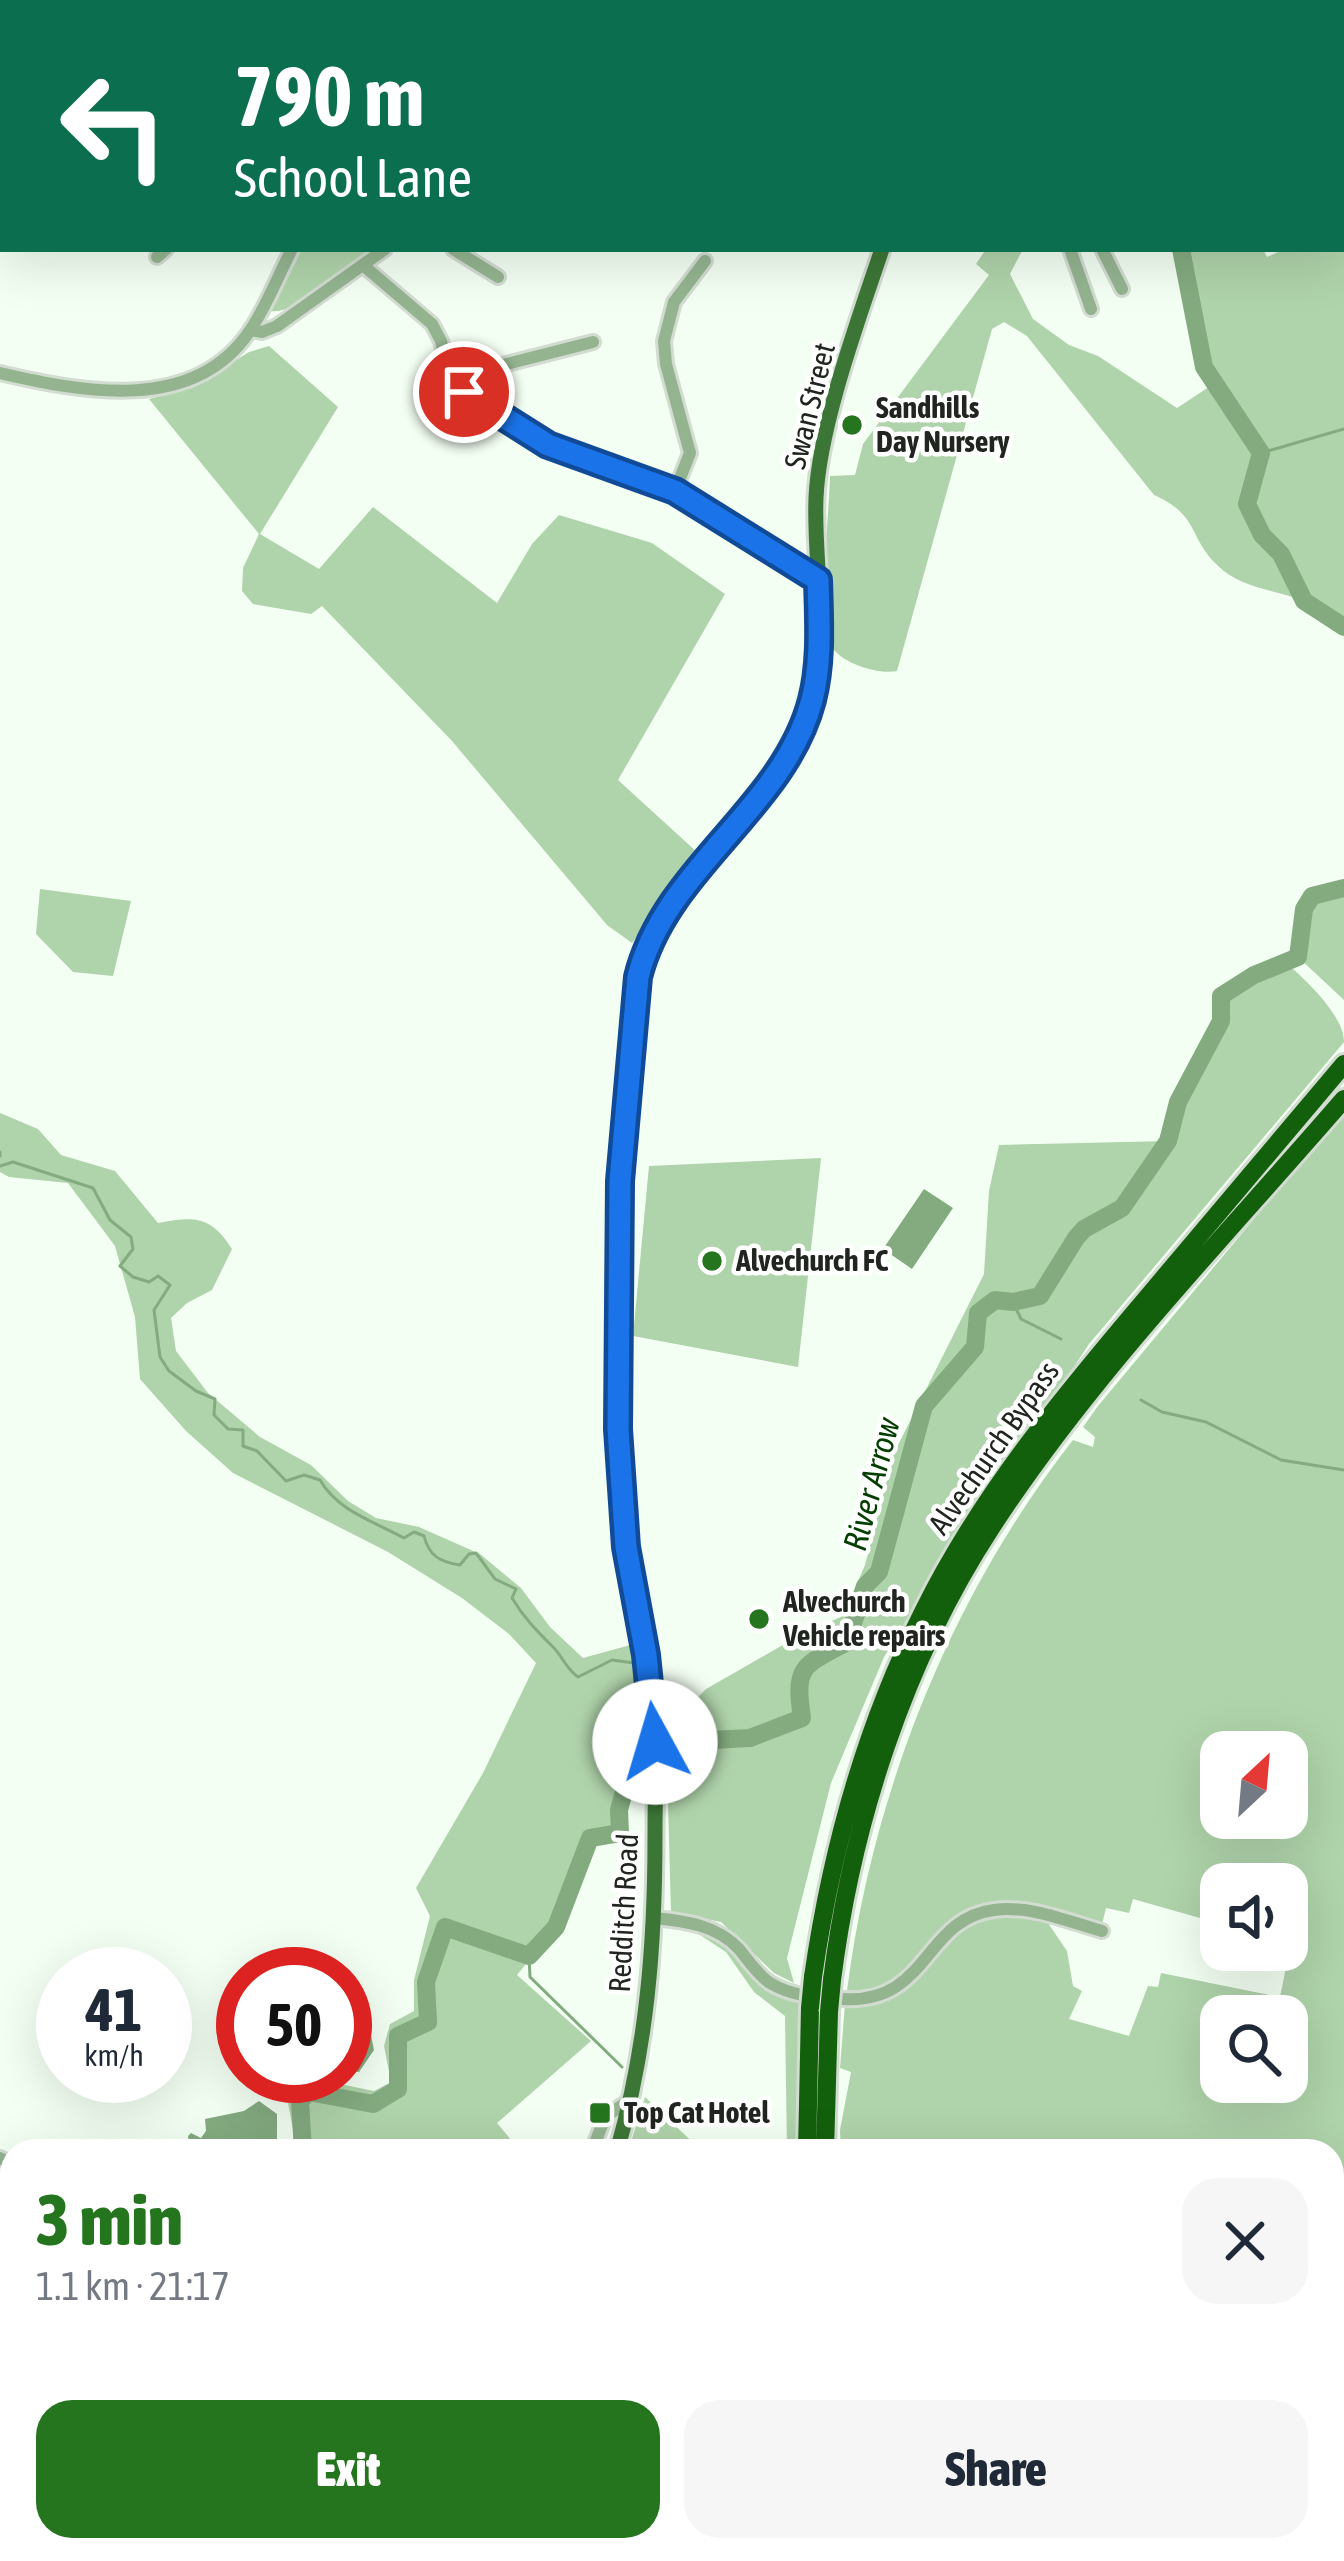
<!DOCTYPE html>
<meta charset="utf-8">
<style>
body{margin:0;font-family:"Asap Condensed",sans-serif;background:#f6f6f7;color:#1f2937;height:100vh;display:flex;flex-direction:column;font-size:45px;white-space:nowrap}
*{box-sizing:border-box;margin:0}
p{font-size:39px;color:#747a83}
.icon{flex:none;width:66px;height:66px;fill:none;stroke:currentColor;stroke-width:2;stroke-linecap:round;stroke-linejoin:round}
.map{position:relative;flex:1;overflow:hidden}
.side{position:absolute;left:0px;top:2139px;width:1344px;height:423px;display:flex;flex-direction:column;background:#fff;border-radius:36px 36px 0 0;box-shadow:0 12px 48px #0002}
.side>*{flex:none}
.guide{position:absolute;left:0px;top:0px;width:1344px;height:252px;box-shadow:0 12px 48px #0002;background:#0b6e4f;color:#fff;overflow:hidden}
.needle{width:78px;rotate:26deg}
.tools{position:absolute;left:1200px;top:1731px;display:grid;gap:24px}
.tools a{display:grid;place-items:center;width:108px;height:108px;border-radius:24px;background:#fff;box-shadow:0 12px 48px #0002;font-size:60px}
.speed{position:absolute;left:36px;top:1947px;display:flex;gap:24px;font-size:60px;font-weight:700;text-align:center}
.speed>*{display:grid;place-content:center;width:156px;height:156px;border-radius:50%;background:#fff;box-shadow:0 12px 48px #0002;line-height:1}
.speed small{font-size:30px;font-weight:400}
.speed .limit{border:18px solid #d22;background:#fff;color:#111}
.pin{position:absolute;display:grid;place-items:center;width:102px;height:102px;color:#fff;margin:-51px;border:6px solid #fff;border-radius:50%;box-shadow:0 3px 12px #0007}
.me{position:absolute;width:132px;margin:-66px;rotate:354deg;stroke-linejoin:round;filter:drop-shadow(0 0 9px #0008)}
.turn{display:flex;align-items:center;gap:42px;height:252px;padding:0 36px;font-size:54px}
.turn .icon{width:156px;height:156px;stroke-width:2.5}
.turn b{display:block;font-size:84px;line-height:102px}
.round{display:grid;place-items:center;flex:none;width:126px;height:126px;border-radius:36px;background:#f6f6f7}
.headline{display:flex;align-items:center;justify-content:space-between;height:204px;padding:0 36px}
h1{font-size:72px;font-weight:800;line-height:90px;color:#25751e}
.cta{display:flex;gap:24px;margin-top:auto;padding:24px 36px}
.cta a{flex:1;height:138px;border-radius:36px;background:#25751e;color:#fff;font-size:48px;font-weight:800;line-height:138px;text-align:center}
.cta a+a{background:#f6f6f7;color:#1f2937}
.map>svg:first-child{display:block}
</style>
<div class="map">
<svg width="1344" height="2561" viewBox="0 0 1344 2561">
<rect width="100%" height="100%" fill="#f4fff3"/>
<!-- green -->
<path fill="#afd3aa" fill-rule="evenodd" d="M1344 222V627C1331 619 1318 607 1304 601 1272 588 1242 590 1216 564 1188 536 1199 515 1154 495L1027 336 1004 322 992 329 897 671C879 675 839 663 831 645 818 610 829 516 830 476L855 475 863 444 989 275 976 264 986 249H1023L1010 274 1033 319 1069 345 1098 356 1177 408 1215 383 1204 367 1182 249H1263L1267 257 1285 249H1341Z
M302 249H370C349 266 298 315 271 311Z
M269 346 338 407 260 534 319 569 373 507 497 603 532 544 559 515 652 543 725 594 618 780 698 853 632 943 607 925 452 741 322 606 311 614 253 604 242 591 243 568 259 534 149 399 192 388 249 352Z
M1344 888V1000L1298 957 1304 909 1312 896Z
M40 889 131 901 113 976 73 972 36 934Z
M1284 961C1304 978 1344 1015 1344 1042L1089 1344 884 1657 831 1783 787 1958 794 1983 774 1973 721 1922 671 1912 666 1729 706 1689 802 1634 843 1616 865 1565 894 1453 984 1274 989 1191 999 1145 1168 1141 1178 1102 1221 1021V996Z
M1344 1111V2561H921L915 2550H1332V2151H841L840 2130 851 2072 840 2068 845 2004C859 2001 877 2000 891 1995 913 1985 923 1967 938 1950 969 1912 1005 1912 1048 1923L1067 1951 1073 1986 1082 1991 1069 2019 1129 2036 1148 1986 1158 1987 1161 1973 1280 1997 1289 1953 1282 1950H1287V1884H1221V1924L1133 1899 1129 1913 1106 1908 1102 1925C1071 1918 1032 1901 1001 1902 935 1905 941 1947 900 1977 884 1989 866 1990 847 1991 872 1794 950 1597 1073 1440L1093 1447 1095 1437 1083 1427 1098 1406ZM1221 1752H1287V1818H1221ZM1221 2016H1287V2082H1221Z
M0 1113 38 1129 61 1155 115 1171 158 1223C195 1216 211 1216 232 1249L212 1290 187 1303 171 1318 176 1351 208 1393 260 1437 311 1465 348 1501 376 1518 419 1527 480 1554 521 1588 550 1627 583 1658 634 1644 644 1688 645 1773C622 1790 618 1804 620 1833L590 1839 556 1927 517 1975 591 2041 497 2123 517 2147 512 2151H290L296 2145 288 2103 306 2077 374 2091 391 2082 384 2046 390 2024 414 2011V1980L430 1916 416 1888 483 1773 536 1663 509 1634 462 1598 388 1552 233 1473 186 1431 140 1379 135 1317 115 1246 68 1183 9 1177 0 1172Z
M821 1158 798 1367 633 1336 649 1166Z
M691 1929 718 1938 771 1991 799 2002V2151H787L785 2016 754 1992 726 1952Z
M645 2097 702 2151H628Z
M12 2237V2446L0 2440V2245Z
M12 2523V2550H181L185 2561H4L1 2545Z"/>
<!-- water -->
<path fill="#84ab80" d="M924 1189 953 1208 912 1269 883 1249Z
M349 2021 371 2035 374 2050 359 2072 345 2071V2026Z
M259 2101 277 2114V2151H190L188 2136 191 2133 201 2138 206 2131 205 2119 244 2111Z"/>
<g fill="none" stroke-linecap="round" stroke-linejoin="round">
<!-- stream -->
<path stroke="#84ab80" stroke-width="3" d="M1068 0 1069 3
M1261 453 1344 429
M0 1152V1156
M0 1166 13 1162 93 1188 110 1220 131 1237 133 1249 120 1266 133 1277 149 1282 158 1276 170 1285 154 1310 160 1357 169 1371 196 1391 215 1399 214 1415 228 1429 243 1430V1446L257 1451 286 1481 304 1475 320 1480C338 1511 373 1521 404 1538L414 1532 424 1536C429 1556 440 1562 460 1565L469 1554 476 1553 495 1579 516 1589 512 1598C524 1618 536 1630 552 1646 563 1656 564 1667 578 1677L612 1660 634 1663
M1013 1302 1021 1319 1061 1339
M1141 1400 1162 1412 1206 1422 1281 1460 1344 1470
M640 1719 645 1773
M529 1956 530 1977 622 2067"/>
<!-- river -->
<path stroke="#84ab80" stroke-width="18" d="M1162 0V3
M1109 3V0
M1181 249 1204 367 1261 453 1247 504 1262 535 1281 554 1304 601 1344 627
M303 2151 300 2101 309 2092 373 2104 398 2089V2036L428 2022 426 1982 445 1927 529 1956 556 1927 590 1838 620 1833 619 1810 625 1788 691 1741 750 1738 802 1718C794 1665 803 1666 847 1642L865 1586 879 1572 924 1406 975 1347 978 1313 995 1300 1013 1302 1040 1296 1076 1238 1084 1229 1122 1208 1168 1141 1178 1102 1221 1021V996L1254 975 1298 957 1304 909 1312 896 1344 888
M12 2533 8 2544 12 2561"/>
<defs>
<path id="minor" d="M100 0 102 3
M430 0 431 3
M454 0 455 3
M956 0 957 3
M284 3 288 0
M1341 53 1344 52
M0 201 3 199
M453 249 498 277
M1070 249 1091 309
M1102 249 1122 289
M157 257 166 249
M364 266 432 324 441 341 450 378 475 399 560 450 675 491 818 580
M251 330 262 332 277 326 385 249
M0 373C82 392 193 414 249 332 267 306 278 276 292 249
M471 397 487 369 593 342
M675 491 690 453 666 364 664 341 674 302 705 261
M654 1918C685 1921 717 1925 739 1949 749 1961 757 1974 770 1983 791 1996 818 1998 842 1999 929 2005 923 1919 994 1910 1030 1905 1067 1921 1102 1931
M592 2151 605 2117 630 2100
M0 2158 12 2164
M320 2550 330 2557 339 2552
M748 2550 768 2561"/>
<path id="major" d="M936 3 937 0
M617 2151C647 2047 655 1944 655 1837 655 1794 657 1752 652 1710 645 1644 627 1579 623 1512 611 1334 618 1155 638 977 665 871 774 811 809 708 832 642 813 566 816 498 819 426 859 318 882 249
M379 2561 388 2550"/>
<path id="highway" d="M813 1977C831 1852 866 1725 923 1612 981 1494 1066 1393 1150 1294 1215 1217 1279 1141 1344 1064
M832 1980C852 1823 904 1661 991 1528 1092 1373 1224 1238 1344 1099
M807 2151 810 2008
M825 2151 829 2012
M838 2550 839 2561
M855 2550V2561"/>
</defs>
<!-- minor casing -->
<use href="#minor" stroke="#d2dcd1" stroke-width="18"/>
<!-- major casing -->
<use href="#major" stroke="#d2dcd1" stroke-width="21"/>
<!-- highway casing -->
<use href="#highway" stroke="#d2dcd1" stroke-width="24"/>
<!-- minor -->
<use href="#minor" stroke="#94b490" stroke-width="12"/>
<!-- major -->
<use href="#major" stroke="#3c7636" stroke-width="15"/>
<!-- highway -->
<use href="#highway" stroke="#13600c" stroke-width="18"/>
<defs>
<path id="highway-bridge" d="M810 2008 813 1977
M829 2012 832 1980"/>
</defs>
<!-- highway-bridge casing -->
<use href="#highway-bridge" stroke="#d2dcd1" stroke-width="24" stroke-linecap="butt"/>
<!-- highway-bridge -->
<use href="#highway-bridge" stroke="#13600c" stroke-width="18"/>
</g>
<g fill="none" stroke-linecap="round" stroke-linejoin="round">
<defs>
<path id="route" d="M464 392 548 445 675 491 818 580C819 620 822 661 812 700 784 808 665 868 638 977L620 1181 618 1429 626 1547 646 1655 655 1742"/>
</defs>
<!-- route casing -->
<use href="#route" stroke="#114b97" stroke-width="30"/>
<!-- route -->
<use href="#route" stroke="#1a73e8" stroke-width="21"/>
</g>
<!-- markers -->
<g fill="#25751e" stroke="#fff" stroke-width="4.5">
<circle cx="852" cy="425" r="12"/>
<circle cx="712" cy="1261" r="12"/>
<circle cx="759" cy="1619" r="12"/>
<rect x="588" y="2101" width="24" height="24" rx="6"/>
</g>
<g text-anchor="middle" stroke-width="9" stroke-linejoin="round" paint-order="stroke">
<!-- street labels -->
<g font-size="30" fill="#20251f" stroke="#fff">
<text transform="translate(810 406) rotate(-76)" y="10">Swan Street</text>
<text transform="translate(994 1448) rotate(-55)" y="10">Alvechurch Bypass</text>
<text transform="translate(624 1913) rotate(-87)" y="10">Redditch Road</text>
</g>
<!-- poi labels -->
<g font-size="30" font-weight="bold" fill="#20251f" stroke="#fff" text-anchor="start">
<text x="876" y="418">Sandhills<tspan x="876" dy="34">Day Nursery</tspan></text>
<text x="736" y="1271">Alvechurch FC</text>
<text x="783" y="1612">Alvechurch<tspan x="783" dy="34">Vehicle repairs</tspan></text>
<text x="624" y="2123">Top Cat Hotel</text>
</g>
<!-- water labels -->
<g font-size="33" font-style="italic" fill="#053e02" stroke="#fff">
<text transform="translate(871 1484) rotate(-75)" y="12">River Arrow</text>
</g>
</g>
</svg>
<div class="tools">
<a><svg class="needle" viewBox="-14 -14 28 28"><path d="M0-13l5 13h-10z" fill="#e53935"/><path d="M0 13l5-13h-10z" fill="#747a83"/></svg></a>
<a><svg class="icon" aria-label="sound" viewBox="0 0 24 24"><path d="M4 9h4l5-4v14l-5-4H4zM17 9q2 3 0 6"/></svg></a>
<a><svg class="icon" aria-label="search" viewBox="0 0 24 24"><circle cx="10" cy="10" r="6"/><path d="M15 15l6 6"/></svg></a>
</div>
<div class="speed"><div>41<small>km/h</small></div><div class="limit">50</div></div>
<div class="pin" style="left:464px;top:392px;background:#d93025"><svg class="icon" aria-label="arrive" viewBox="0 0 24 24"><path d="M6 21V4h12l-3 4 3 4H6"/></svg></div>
<svg class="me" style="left:655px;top:1742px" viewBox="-20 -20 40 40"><circle r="19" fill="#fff"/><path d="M0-13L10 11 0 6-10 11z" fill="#1a73e8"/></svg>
<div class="guide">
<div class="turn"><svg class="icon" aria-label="left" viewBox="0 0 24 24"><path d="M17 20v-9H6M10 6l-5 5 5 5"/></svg><div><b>790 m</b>School Lane</div></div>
</div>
<section class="side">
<div class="headline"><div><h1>3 min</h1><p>1.1 km · 21:17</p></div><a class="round"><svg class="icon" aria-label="close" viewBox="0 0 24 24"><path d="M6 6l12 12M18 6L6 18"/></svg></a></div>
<div class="cta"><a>Exit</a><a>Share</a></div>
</section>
</div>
